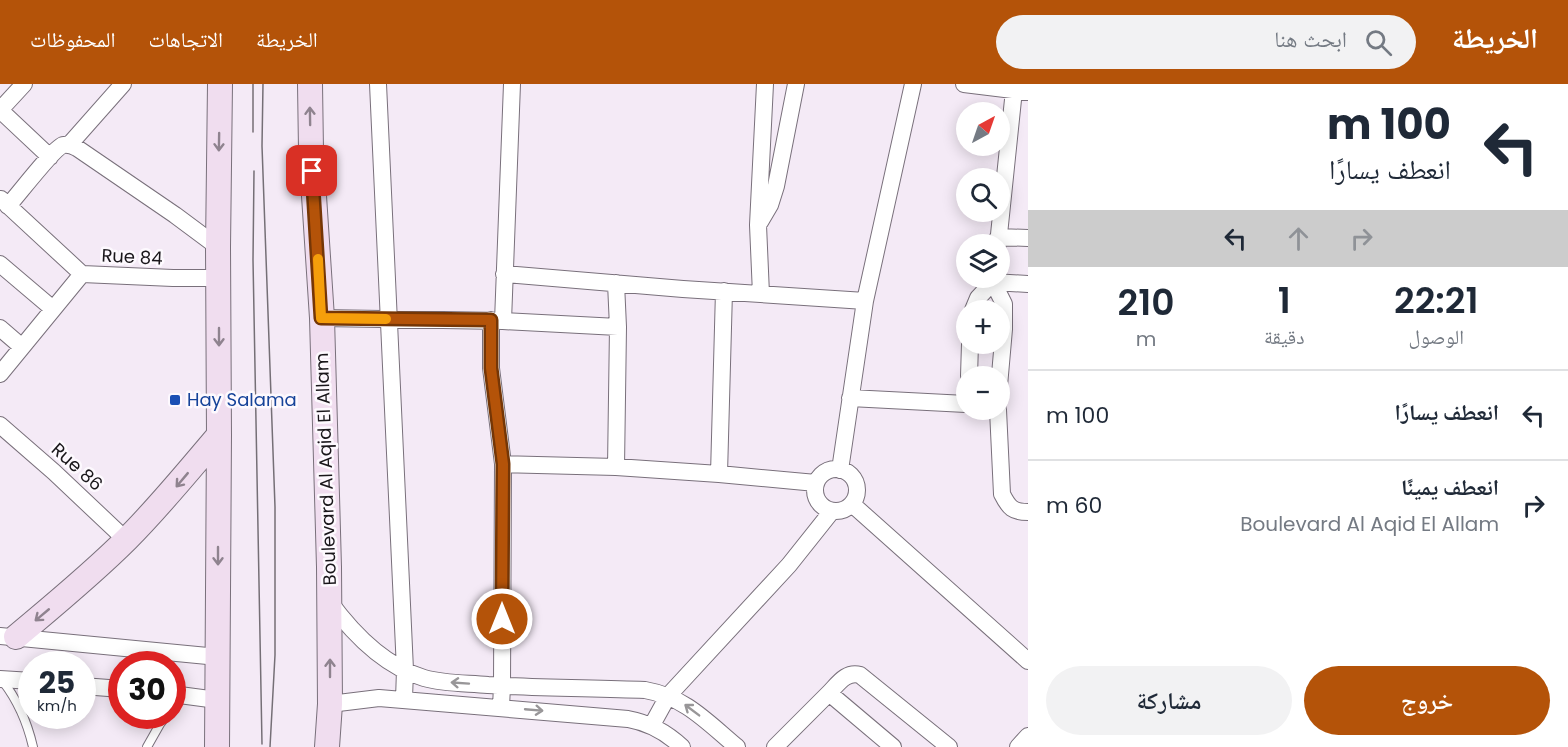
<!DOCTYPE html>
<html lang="ar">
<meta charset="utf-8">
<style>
body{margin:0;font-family:Poppins,"Noto Naskh Arabic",sans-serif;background:#f2f2f3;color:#1f2937;direction:rtl;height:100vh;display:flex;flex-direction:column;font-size:22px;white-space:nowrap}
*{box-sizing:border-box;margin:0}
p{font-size:20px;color:#747a83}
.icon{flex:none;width:33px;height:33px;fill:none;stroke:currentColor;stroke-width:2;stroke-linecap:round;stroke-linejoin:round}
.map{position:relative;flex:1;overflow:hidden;direction:ltr}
.details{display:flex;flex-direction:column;background:#fff;width:540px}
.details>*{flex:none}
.hud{background:#fff;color:#1f2937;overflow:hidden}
.needle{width:39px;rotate:40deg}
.buttons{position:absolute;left:956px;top:18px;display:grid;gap:12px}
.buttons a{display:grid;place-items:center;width:54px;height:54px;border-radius:50%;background:#fff;box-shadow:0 3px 15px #0003;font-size:30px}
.speed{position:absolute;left:18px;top:567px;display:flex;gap:12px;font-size:30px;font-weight:700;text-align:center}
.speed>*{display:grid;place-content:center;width:78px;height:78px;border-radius:50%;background:#fff;box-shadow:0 3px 15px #0003;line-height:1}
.speed small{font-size:15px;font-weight:400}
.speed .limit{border:9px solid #d22;background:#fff;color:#111}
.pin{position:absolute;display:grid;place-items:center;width:51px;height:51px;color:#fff;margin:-26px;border-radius:12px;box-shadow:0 3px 9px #0006}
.me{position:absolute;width:66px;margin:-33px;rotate:0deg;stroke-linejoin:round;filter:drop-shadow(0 0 4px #0008)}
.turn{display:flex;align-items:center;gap:21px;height:126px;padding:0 18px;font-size:27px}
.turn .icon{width:78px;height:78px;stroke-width:2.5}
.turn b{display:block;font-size:42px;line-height:51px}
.lanes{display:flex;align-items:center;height:57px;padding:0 18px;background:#0003;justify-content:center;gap:30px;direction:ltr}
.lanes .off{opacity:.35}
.eta{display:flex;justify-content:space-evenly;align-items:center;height:102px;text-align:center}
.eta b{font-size:36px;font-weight:600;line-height:42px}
.primary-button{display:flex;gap:12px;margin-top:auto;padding:12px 18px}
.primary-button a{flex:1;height:69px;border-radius:36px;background:#b45309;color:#fff;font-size:24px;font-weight:600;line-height:69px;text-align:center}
.primary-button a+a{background:#f2f2f3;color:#1f2937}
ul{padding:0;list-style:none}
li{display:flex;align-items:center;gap:18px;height:90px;padding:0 18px;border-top:2px solid #e0e1e3}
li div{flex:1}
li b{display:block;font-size:22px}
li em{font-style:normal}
header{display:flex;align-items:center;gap:36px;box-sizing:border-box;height:84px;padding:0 30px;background:#b45309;color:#fff}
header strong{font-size:28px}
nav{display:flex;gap:33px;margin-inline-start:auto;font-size:21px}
.search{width:420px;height:54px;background:#f2f2f3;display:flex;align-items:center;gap:15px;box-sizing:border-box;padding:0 21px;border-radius:33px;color:#747a83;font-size:22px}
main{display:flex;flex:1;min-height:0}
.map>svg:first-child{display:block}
</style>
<header>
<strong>الخريطة</strong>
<div class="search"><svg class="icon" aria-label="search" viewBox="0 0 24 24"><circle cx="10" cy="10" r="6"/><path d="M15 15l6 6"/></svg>ابحث هنا</div>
<nav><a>الخريطة</a><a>الاتجاهات</a><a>المحفوظات</a></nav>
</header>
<main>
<section class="details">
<div class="hud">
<div class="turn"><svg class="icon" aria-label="left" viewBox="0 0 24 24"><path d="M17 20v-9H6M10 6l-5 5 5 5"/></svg><div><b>100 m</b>انعطف يسارًا</div></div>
<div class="lanes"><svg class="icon" aria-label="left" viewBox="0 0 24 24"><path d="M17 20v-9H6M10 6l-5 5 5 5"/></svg><svg class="icon off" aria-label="ahead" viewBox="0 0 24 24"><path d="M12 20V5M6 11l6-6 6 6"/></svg><svg class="icon off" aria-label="right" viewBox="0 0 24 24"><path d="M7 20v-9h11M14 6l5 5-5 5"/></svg></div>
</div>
<div class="eta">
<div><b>22:21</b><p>الوصول</p></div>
<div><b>1</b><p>دقيقة</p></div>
<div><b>210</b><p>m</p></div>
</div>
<ul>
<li><svg class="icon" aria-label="left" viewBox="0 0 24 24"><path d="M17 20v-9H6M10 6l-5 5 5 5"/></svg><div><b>انعطف يسارًا</b></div><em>100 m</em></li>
<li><svg class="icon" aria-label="right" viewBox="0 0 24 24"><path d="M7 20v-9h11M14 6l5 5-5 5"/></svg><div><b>انعطف يمينًا</b><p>Boulevard Al Aqid El Allam</p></div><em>60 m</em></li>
</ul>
<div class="primary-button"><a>خروج</a><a>مشاركة</a></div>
</section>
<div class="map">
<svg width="1028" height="663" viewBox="0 0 1028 663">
<rect width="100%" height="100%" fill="#f4eaf6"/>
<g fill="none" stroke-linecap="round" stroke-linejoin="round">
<defs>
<path id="service" d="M1 595C18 616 27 637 33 663
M147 663 160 640 166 632"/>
<path id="minor" d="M24 0 0 26 50 73
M378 0 401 499 405 586 404 615
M964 0 1028 8
M69 61 123 0
M1 115 82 190 173 194H219
M8 122C18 111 53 65 63 61 68 60 73 62 77 64L175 131 218 163
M760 138 770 121 776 102 796 0
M998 153 1028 154
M998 160 1014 6
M0 180 53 225
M504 190 683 205 865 217
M994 194 993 198 1004 220V245L999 302
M993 198 1028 200
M616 199 618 243 616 383
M761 210 758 141 765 0
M973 226 978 214 993 198
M322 234 503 237 618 243
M491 236V284L503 380 502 602 501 623
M503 237 512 0
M0 244 22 263
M0 290 82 190
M969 292 970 260
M850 314 966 320
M998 326 1002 410C1009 424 1013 428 1028 428
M0 341 54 388 126 456
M503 380 616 383 719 390 816 399
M815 406a21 21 0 1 1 42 0a21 21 0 1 1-42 0Z
M840 386 865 217 913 0
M719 390 724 207
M852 420 1028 577
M329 517C353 550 384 582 424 594 445 600 467 599 488 601 541 604 593 604 645 606 685 613 707 638 737 663
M0 552 218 573
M0 595 32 597
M82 602 122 605
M829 609C838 600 846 587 860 591L949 663
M172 610 217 616
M330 620 379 614 628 635C650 639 666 648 682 663
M652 641 668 612 789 481 832 427
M775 663 829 609 893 663
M1018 663 1028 652"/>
<path id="secondary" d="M310 0 311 66 322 234 329 483 330 620 327 663
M16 553C54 521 92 490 127 455 160 422 189 386 219 351
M217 663 219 351 218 163 220 0"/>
</defs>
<!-- service casing -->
<use href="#service" stroke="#79707b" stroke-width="10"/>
<!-- minor casing -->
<use href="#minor" stroke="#79707b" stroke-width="18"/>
<!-- secondary casing -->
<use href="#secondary" stroke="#79707b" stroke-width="26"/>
<!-- service -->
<use href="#service" stroke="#fff" stroke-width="8"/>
<!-- minor -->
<use href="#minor" stroke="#fff" stroke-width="16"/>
<!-- secondary -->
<use href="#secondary" stroke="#f0ddef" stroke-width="24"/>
<!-- tram -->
<path stroke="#756f76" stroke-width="1.5" d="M253 0V48
M263 0 262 62 275 423V571L270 663
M254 87 253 176 262 660"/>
</g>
<!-- one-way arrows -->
<defs><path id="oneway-shaft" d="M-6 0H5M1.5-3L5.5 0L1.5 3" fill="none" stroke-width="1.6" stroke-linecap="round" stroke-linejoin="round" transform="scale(1.5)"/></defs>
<g stroke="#8f838f">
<use href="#oneway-shaft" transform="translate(310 32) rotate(-91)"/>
<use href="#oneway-shaft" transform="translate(219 58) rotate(91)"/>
<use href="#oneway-shaft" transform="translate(219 253) rotate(90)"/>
<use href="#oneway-shaft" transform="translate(182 396) rotate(130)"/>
<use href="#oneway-shaft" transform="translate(218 472) rotate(90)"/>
<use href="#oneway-shaft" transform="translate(42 531) rotate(140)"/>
<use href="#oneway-shaft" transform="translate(330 584) rotate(-90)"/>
</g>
<g stroke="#989698">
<use href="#oneway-shaft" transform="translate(460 599) rotate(-176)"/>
<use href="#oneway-shaft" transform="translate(534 626) rotate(5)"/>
<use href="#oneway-shaft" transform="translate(692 626) rotate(-143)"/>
</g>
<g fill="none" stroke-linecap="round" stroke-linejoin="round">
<defs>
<path id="route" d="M312 87 321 234 491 236V284L503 380 502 535"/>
</defs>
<!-- route casing -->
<use href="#route" stroke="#753606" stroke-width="15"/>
<!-- route -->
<use href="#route" stroke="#b45309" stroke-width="10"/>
<!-- slow -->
<path stroke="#f59e0b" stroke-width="10" d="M318 175 321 234 386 235"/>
</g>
<!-- markers -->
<rect fill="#1a4fb4" stroke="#fdf9fe" stroke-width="2" x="169" y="310" width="12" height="12" rx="3"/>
<g text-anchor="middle" stroke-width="5" stroke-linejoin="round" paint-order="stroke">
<!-- street labels -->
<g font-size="18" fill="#19161a" stroke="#fdf9fe">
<text transform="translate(132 173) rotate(3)" y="6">Rue 84</text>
<text transform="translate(77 383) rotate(42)" y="6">Rue 86</text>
<text transform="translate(326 385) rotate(-92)" y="6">Boulevard Al Aqid El Allam</text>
</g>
<!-- transit labels -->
<g font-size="18" fill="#164399" stroke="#fdf9fe" text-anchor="start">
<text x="187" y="322">Hay Salama</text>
</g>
</g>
</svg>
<div class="buttons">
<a><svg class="needle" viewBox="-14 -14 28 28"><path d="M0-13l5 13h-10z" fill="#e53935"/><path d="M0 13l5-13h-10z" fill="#747a83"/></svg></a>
<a><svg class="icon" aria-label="search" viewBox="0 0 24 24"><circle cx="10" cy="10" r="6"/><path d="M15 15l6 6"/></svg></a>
<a><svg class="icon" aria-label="layers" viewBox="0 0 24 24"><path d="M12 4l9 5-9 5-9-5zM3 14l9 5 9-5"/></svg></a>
<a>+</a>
<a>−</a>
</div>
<div class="speed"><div>25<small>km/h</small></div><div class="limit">30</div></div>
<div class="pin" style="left:312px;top:87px;background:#d93025"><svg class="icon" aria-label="arrive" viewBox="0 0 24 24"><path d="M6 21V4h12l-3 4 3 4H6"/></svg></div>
<svg class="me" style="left:502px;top:535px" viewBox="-20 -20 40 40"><circle r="17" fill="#b45309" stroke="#fff" stroke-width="3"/><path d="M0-11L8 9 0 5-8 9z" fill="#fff"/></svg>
</div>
</main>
